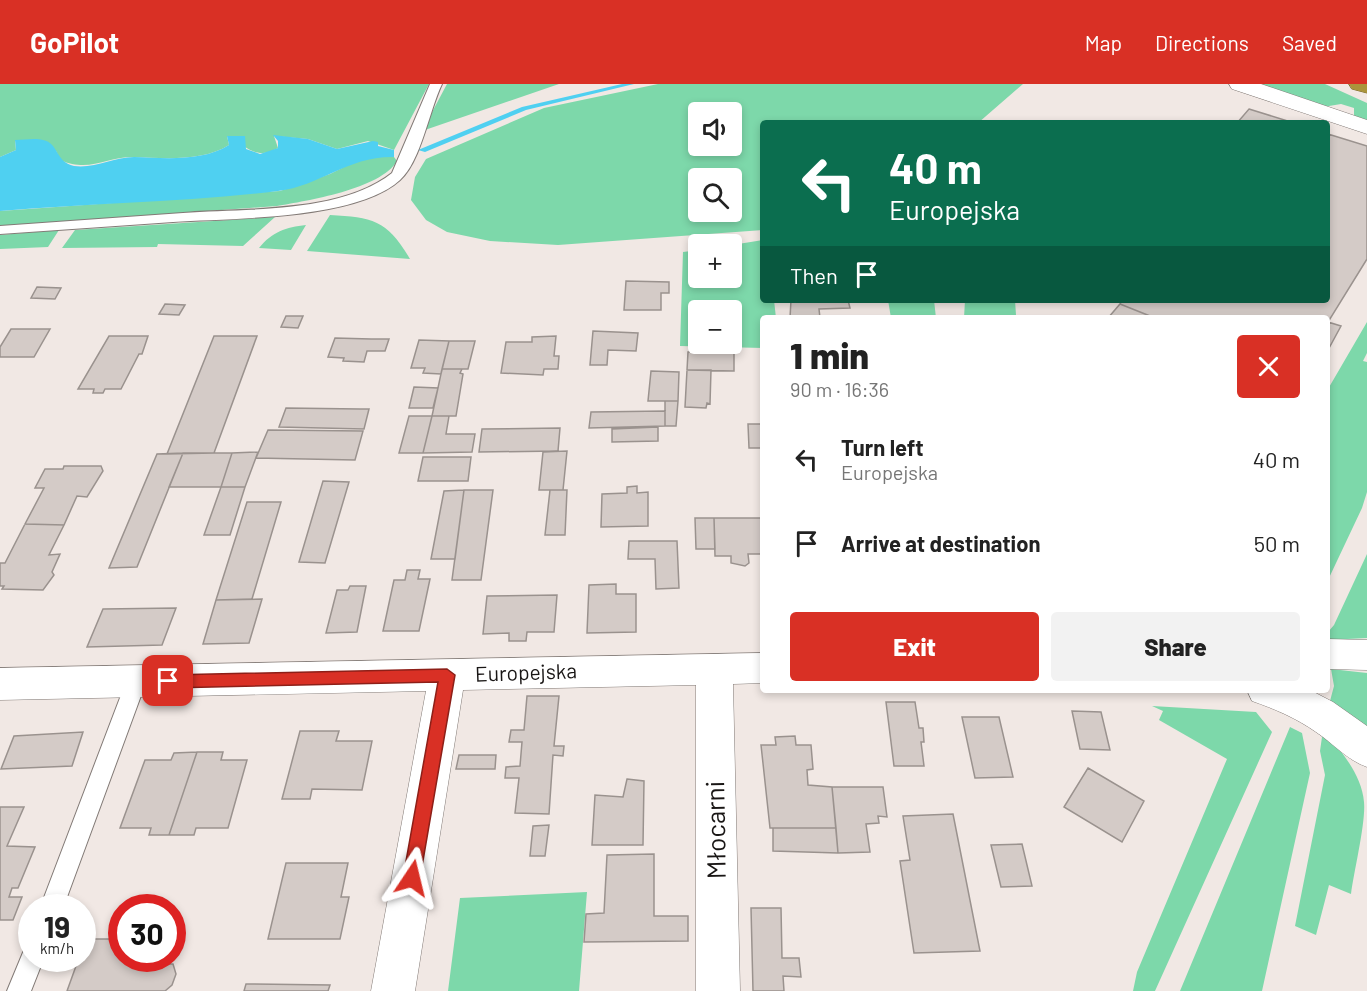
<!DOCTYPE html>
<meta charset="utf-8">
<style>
body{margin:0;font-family:Barlow,sans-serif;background:#f2f2f2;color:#222;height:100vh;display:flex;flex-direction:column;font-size:22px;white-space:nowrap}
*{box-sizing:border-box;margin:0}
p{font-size:20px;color:#767676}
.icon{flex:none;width:33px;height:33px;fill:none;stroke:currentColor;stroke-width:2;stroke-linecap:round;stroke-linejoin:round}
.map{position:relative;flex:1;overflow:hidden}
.drawer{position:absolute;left:760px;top:231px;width:570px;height:378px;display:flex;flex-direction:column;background:#fff;border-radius:6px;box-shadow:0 3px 9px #0003}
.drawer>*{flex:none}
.banner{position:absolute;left:760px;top:36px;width:570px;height:183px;border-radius:6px;box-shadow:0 3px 9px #0003;background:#0b6e4f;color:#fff;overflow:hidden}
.controls{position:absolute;left:688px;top:18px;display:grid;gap:12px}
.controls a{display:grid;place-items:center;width:54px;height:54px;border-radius:6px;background:#fff;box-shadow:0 3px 9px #0003;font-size:30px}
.speed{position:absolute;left:18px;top:810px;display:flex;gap:12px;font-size:30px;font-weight:700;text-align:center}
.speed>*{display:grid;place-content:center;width:78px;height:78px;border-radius:50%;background:#fff;box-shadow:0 3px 9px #0003;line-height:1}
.speed small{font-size:15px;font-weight:400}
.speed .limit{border:9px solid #d22;background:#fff;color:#111}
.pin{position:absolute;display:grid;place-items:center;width:51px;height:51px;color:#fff;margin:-26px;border-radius:12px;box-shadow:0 3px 9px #0006}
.me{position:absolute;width:66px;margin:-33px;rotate:10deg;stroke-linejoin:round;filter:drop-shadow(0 0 4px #0008)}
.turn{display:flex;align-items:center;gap:21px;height:126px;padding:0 30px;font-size:27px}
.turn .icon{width:78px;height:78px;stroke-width:2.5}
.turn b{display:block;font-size:42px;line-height:51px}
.then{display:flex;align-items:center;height:57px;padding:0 30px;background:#0003;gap:12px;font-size:22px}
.round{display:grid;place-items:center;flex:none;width:63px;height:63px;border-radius:6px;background:#f2f2f2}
.summary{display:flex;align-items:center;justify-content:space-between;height:102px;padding:0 30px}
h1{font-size:36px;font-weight:800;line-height:45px}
.button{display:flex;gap:12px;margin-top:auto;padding:12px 30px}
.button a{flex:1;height:69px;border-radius:6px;background:#d93025;color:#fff;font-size:24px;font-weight:800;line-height:69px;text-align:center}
.button a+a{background:#f2f2f2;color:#222}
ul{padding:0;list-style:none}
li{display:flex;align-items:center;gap:18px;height:84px;padding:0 30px}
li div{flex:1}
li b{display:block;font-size:22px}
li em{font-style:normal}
header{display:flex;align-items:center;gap:36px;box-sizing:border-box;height:84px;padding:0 30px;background:#d93025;color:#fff}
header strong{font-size:28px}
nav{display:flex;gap:33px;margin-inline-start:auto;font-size:21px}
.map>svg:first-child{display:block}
</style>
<header>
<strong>GoPilot</strong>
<nav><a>Map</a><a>Directions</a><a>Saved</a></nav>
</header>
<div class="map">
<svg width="1367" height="907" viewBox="0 0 1367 907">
<rect width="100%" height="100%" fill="#f1e8e4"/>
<!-- green -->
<path fill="#7dd8aa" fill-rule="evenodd" d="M0 0H429L394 66 368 57 337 65 308 55 274 52 278 64C256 77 247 62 227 52L229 61C202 78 164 74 133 73 105 73 90 89 60 76L56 67 15 57 16 66 0 73Z
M447 0H559L422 47Z
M658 0H1023L978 39H764L763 146 558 161 490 157 447 148 426 136 411 116 415 93 426 75 544 24ZM699 28H732V62H699ZM699 94H732V128H699Z
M1257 0H1325L1367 19V39L1354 32V24L1341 20 1323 23Z
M377 72 394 73 397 77C381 105 306 117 277 122L0 142V127L280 107 330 90 360 75Z
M330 131C373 133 388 137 410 175L307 167Z
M275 133 243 162 158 160 157 163 62 164 75 146Z
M306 141 291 166 259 164C272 148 286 143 306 141Z
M59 146 48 163 0 165V151Z
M763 156 764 216H774L776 234H764L763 264 680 262 683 168 699 166V194H732V161ZM699 226H732V260H699Z
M888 216H934L936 234H891Z
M965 216H1015L1016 231 1045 234H964Z
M1367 238V269L1363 277 1367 278V408L1362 424 1328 496V305Z
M1367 470V554L1328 556V548L1334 541Z
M1331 585 1367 589V648L1330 617 1334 602Z
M1152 622 1256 628 1272 648 1155 907H1133L1137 888 1227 675 1159 636 1163 627Z
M1290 643 1302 649 1310 689 1262 907H1180Z
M1323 646C1340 665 1362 691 1364 718 1366 738 1354 787 1351 810L1329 801 1316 851 1295 842 1325 691 1320 667Z
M587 808 579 907H448L460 814Z"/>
<!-- water -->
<path fill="#4fd0f1" d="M273 51 308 55 337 65 373 57 378 58V62L394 66V73C348 72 320 102 278 107 186 118 92 119 0 127V73L16 66 15 56C24 56 35 54 43 56 59 59 55 78 74 82 94 85 114 73 134 73 164 74 202 78 229 61L227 52H245L246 65 260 70 278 64V57Z"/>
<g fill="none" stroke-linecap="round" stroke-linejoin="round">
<!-- stream -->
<path fill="#4fd0f1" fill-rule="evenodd" d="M622 0H634L526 26 425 68 418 66 522 23Z"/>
</g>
<!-- building -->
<path fill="#d4cbc7" stroke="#9a928e" stroke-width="1.5" d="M1249 25 1294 39H1237Z
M1328 50 1367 62V175L1328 238 1341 242 1328 266V234H1155L1120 220 1123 216H1328Z
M626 197 669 198V209H661V226H624Z
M37 203 61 204 55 215 31 214Z
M791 216H848L850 224 819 225 820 234H790Z
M165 220 185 221 179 231 159 230Z
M1120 220 1155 234H1108Z
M286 232H303L298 244 281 243Z
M11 245H50L34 273H0V263Z
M593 247 638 249 636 267 608 266 607 281H590Z
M109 252H148L142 270H139L121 305H105L103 309H93L94 305H78Z
M214 252H257L214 369 167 370Z
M556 252 554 272H559L558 285H544L543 291 501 289 506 258H532V253Z
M335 254 371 255H389L385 267H367L364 278 343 277 344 274 328 273Z
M419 256 449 257 441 290 423 289 425 284H411Z
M475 257 468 285H442L449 257Z
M688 268H734V287L687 286Z
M442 285H462L460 289 463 290 456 332H432Z
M687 286H711L710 320 707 319 706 324 685 323Z
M651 287 679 288 678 317H648Z
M414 303 438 304 433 324H409Z
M665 317H678L676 342H665Z
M286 324 360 325H369L364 345 279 343Z
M665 327V342L589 344 591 328Z
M409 332H432L423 369H399Z
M432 332H449L446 350H475L472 368 423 369Z
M748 340H764V364H749Z
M658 343V357L612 358V345Z
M560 344 558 367 479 368 482 345Z
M268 346 363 347 355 376 256 374Z
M567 367 563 406H539L543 368Z
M258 368 245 403H221L232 369Z
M183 369H232L221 403H169Z
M183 369 137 483 109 484 157 370Z
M423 373H471L468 397H418Z
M64 382H101L103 387 87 413 77 412 64 441 25 440 44 404H35L45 385H63Z
M323 397 349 398 325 479 299 478Z
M637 402V409L648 408V442L601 443 602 410 627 409V403Z
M221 403H245L230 451H204Z
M464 406H493L481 496H452Z
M464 406 455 475H431L444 407Z
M550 406H567L565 451H545Z
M247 418H281L252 515 216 516Z
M695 434H714L715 465H696Z
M714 434H764V470H748L749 479 745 482 731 479V472H715Z
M25 440 64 441 49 471 60 470 52 488 54 491 43 506 2 505 4 502H0V479H5Z
M629 457H677L679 504 656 505 655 475H628Z
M407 486H420L418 495H430L419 547H383L394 496H405Z
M616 500V510H636V548L587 549 589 501Z
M350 502H366L357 548 326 549 337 506H348Z
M557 511 554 548H527L526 557H509V549L483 550 487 512Z
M262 515 249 559 203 560 216 516Z
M176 524 162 561 87 563 103 525Z
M527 612H559L554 662H564L563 672 553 671 549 730 515 729 519 694H505L506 683 520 682 522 658H509L511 646H524Z
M886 618H915L919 644H923L924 658H921L924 682H894Z
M1072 627 1101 628 1110 666 1080 665Z
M962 633H999L1013 693 975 694Z
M300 647H339L336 657H372L362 706 312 705 310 715H282Z
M83 648 72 682 1 685 14 652Z
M795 652 796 661H811L813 685 807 686 808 701 832 703 836 744H770L761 661H776L775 653Z
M197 668H223L221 676H247L228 744H196L194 751H169Z
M197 668 169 751H149L151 744H120L145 676H171L174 669Z
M459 671H496L495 685H456Z
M1088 684 1144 717 1122 758 1064 723Z
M627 695 644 697 643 761H592L595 711 623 713Z
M832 703H883L887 733 878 732 879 739 866 740 870 768 838 769Z
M0 723H24L7 762 35 763 18 804H12L9 813H22L13 836H0Z
M953 730 980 867 914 869 900 777 910 776 903 732Z
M549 741 545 772H530L533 742Z
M773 744H836L838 769 773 767Z
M1022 760 1032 802 1001 803 991 761Z
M654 770V832H688V857L584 858 586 830 604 829 607 771Z
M286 779H348L341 813H349L340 855H268Z
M751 824H781L782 874H799L801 893 783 892 784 907H753Z
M122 835V874H171L169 880H173L176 890 172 901 165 907H67L76 882 73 874H82V861L86 855H114Z
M246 900 330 901 328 907H244Z"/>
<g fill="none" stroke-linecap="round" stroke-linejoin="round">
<defs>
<path id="service" d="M430 0H442C429 27 421 77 400 96 356 136 232 134 173 138 116 142 58 146 0 150V142C61 138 122 133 183 129 247 124 340 130 392 89Z
M136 589 143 592 146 598 63 824H40L126 598 129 592Z
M32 862V874H44L31 907H7L24 866Z"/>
<path id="minor" d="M1229 0H1261L1367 36V50L1232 5Z
M1328 555 1367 556V586L1328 585Z
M764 569V599L733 600 740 907H696V601L463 606 415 907H371L426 607 0 616V584Z
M1247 606H1310L1333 618 1367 642V683C1347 676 1334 660 1316 648 1296 634 1275 625 1252 617Z"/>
<path id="motorway" d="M1349 0H1367V9L1352 5Z"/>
</defs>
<!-- service casing -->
<use href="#service" stroke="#827a76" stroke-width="2"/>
<!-- minor casing -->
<use href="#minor" stroke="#827a76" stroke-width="1"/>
<!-- motorway casing -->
<use href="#motorway" stroke="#78682e" stroke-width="1"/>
<!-- service -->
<use href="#service" fill="#fff" fill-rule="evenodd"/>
<!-- minor -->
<use href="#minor" fill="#fff" fill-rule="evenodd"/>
<!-- motorway -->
<use href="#motorway" fill="#ab943b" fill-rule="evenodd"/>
</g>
<!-- route -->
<path fill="#d93025" stroke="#8d1f18" stroke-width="1.5" d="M447 585 455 591 420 794 418 800 412 803 406 800 403 794 438 598 168 604 160 597 168 591Z"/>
<g text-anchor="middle" stroke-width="6" stroke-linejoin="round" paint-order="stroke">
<!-- street labels -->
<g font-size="21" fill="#191615" stroke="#fff">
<text transform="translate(526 589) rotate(-2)" y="7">Europejska</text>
</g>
<!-- near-street labels -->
<g font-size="26" fill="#191615" stroke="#fff">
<text transform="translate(716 746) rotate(-91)" y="9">Młocarni</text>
</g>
</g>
</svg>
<div class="controls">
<a><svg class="icon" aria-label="sound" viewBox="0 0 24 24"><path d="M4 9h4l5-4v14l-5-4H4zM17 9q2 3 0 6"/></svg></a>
<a><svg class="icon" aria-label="search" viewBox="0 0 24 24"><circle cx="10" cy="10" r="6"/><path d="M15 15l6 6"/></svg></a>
<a>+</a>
<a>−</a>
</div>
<div class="speed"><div>19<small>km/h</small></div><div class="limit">30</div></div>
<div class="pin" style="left:168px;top:597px;background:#d93025"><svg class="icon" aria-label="arrive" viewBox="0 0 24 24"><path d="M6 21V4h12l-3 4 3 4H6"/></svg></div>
<svg class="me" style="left:412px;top:794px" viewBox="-20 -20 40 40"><path d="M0-17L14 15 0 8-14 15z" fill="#d93025" stroke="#fff" stroke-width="4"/></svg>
<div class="banner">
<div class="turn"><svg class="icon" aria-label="left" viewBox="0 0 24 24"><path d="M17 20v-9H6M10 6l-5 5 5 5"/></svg><div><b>40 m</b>Europejska</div></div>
<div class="then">Then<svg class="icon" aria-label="arrive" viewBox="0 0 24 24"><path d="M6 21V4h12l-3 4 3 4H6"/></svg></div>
</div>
<section class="drawer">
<div class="summary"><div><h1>1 min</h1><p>90 m · 16:36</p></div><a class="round" style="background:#d93025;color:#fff"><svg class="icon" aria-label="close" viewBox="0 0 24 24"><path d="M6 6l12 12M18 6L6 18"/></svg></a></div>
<ul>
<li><svg class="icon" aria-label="left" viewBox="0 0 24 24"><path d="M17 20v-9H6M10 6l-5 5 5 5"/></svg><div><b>Turn left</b><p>Europejska</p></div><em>40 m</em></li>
<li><svg class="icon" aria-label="arrive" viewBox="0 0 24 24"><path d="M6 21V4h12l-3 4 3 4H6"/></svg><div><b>Arrive at destination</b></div><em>50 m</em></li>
</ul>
<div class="button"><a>Exit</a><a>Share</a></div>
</section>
</div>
